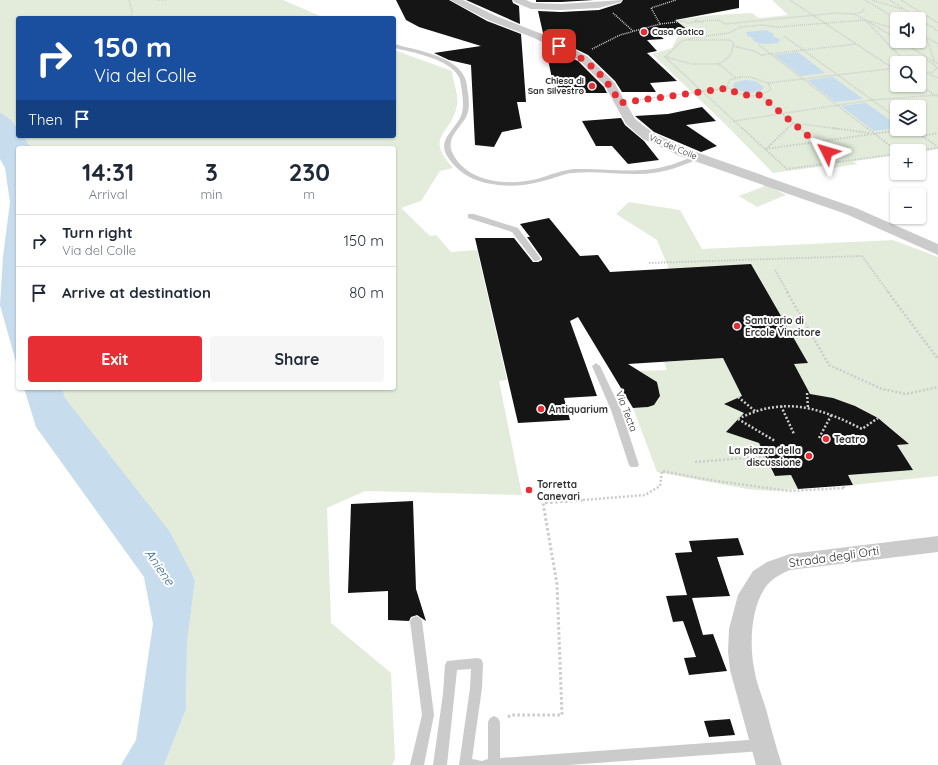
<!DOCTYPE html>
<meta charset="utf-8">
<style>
body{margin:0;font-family:Quicksand,sans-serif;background:#f6f6f7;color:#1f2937;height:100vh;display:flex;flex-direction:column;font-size:15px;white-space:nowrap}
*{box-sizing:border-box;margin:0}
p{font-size:13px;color:#747a83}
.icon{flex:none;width:22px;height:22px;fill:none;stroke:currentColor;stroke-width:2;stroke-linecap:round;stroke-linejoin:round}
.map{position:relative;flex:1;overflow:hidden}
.details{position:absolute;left:16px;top:146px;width:380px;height:244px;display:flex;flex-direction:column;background:#fff;border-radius:4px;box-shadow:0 1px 3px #0004}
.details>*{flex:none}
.guide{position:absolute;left:16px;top:16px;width:380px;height:122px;border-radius:4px;box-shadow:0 1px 3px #0004;background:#1a4fa0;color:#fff;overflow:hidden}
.buttons{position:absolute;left:890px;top:12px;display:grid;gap:8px}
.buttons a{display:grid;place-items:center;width:36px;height:36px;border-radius:4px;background:#fff;box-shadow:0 1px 3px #0004;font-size:20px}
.pin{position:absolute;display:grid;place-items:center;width:34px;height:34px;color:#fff;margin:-17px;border-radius:8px;box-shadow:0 2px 6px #0006}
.me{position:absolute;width:44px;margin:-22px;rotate:310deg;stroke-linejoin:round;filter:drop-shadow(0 0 3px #0008)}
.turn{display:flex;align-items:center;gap:14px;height:84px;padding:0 12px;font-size:18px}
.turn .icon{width:52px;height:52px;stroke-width:2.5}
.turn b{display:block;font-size:28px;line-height:34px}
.then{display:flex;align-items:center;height:38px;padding:0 12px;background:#0003;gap:8px;font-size:15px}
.eta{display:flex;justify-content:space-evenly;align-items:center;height:68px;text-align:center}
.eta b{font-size:24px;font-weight:700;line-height:28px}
.primary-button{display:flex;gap:8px;margin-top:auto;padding:8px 12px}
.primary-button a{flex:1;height:46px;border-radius:4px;background:#e72e34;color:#fff;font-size:16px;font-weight:700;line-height:46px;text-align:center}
.primary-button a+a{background:#f6f6f7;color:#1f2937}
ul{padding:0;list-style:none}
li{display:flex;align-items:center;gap:12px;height:52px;padding:0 12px;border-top:1px solid #e0e1e3}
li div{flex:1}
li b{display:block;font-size:15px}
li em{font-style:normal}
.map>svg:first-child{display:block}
</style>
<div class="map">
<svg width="938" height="765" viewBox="0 0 938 765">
<rect width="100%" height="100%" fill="#fff"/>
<!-- green -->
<path fill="#e3ecdb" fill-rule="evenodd" d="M0 0H283L325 18H18V128L15 124 0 112Z
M772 0H938V149L919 152 897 151V155L853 161 857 164 828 169 824 166 773 173 723 122 652 54 672 48 677 38 687 30 675 20 714 15 752 13 759 18 788 15ZM897 19H919V41H897ZM897 63H919V85H897ZM897 107H919V129H897Z
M394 50 452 71C453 81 459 95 457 105 452 135 423 135 453 168L440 171 421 201 401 208 430 236 436 235 451 252 477 250 507 380 499 381 522 495 365 491 327 508 331 623 391 673 395 759 392 765H164L186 709 187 643 195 579 65 398 62 388H394V148H31L24 136H394Z
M767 185 786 195 757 207 739 196Z
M629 202 680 210 702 249 893 240 938 257V476L853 485 848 475 912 470 897 445 908 443C898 435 888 424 877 418 835 394 770 382 725 404L745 413 726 432 759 443 775 476 791 475 798 489 771 491 747 489 657 472 633 408C644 408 655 408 660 396L659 390 655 386 659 383 640 371 667 370 664 362 707 359 715 341 735 382 800 377 794 364 807 363 669 269 657 240 616 214Z"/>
<!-- water -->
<path fill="#c7dcec" d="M766 30 774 34 773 36 781 40 778 42V43C770 44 758 46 752 39L754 38 748 36 746 33 747 32Z
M798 52 825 73 801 76 774 55Z
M833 77 863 99 835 102 807 80Z
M745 80 755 81 764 87 763 89C755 95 741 93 733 87L734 83Z
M866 103 897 125V128L874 131 841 106Z
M0 112C10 119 18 123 18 136H24L31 148H18V369L0 305 3 257 10 202 5 168 0 159Z
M24 388H62L65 398 170 532 195 580 187 643 186 709 164 765H121L136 740 153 624 144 577 36 427Z"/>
<!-- building -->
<path fill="#151515" d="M396 0H449L487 21 521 34 526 102H517L522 128 502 132 494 147 475 145 471 65 449 60 434 53 481 46 419 27 406 20Z
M466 0H512L513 3 519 6 520 24Z
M536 0H594L561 2H536Z
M623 0H739V8L675 20 688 30 678 31 681 34 660 36 664 39 647 40 657 51 647 53 677 81 650 83 656 92H622L615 81 588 55 543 33 538 11 561 12 599 10 621 3Z
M545 45 578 61 604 87 607 93H555Z
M702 107 716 121 686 125 717 146 701 152 654 132 635 116 668 114Z
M621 118 625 125 644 141 659 160 628 164 612 146H596L582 121Z
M549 218 580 256 598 255 610 272 751 264 808 363 794 364 810 394 833 398 855 406 878 418 909 444 897 445 913 470 848 475 853 485 798 489 791 475 775 476 759 443 726 432 744 413 724 404 742 396 723 358 628 364 657 382 660 396 654 405 648 407 633 408 578 317 570 321 597 396 564 398 570 420 518 423 475 238H514L533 262H538L542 260V258L527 237H530L520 224Z
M413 501 416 589 426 621 417 615 411 617 409 621 388 620V591L348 593 351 504Z
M738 538 744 555 717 557 730 596 692 598 703 635 713 634 727 671 689 675 684 658 696 657 683 621 673 622 666 596 687 595 675 553 692 552 689 541Z
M730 719 735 735 709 737 704 721Z"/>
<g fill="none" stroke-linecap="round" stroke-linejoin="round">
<!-- path-far3 -->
<path stroke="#cbcbcb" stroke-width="1.5" stroke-dasharray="1 1" stroke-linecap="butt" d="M129 0 132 10 131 18
M157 0H166
M790 0 897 71
M865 0 897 19
M872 0 902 9
M890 0 938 31
M901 0 938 23
M613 13 633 31
M855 14 865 20 897 29
M696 20 703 22H695Z
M865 20 901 57
M703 21 719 20 725 24 836 13 855 14 862 12 864 9
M869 22 897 39
M660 24 684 21 688 23 696 22
M919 33 938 44
M784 36 897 118
M926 37 935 62
M688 40H729L733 42C734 53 728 59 719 64L736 78
M900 41 938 64
M759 45 868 129
M734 46 754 51 761 55 856 44
M592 49 620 35 660 24 651 8 676 0
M666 57 692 64H719
M897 68 891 62C902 52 928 56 937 68L933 72 919 74
M929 74 938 78
M740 77H750L768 83 771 89C759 100 738 97 727 86L730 80Z
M768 83 896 68
M919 85 938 97
M760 95 800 129
M636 100 728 88
M734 121 872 100 938 95
M743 129 665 57 682 41 692 38 729 33 741 27 762 25 778 27 865 20
M787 129 793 123 840 129"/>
<!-- path-far2 -->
<path stroke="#cbcbcb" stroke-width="2" stroke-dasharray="1.5 1.5" stroke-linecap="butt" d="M742 128 787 169 897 154
M799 128 839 162
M832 128 870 133
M867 128 897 151
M913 129 938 147
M923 136 938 133
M766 149 908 129
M766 149 788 128
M916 151 938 148
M649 263 862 256 889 293
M775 270 788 293"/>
<!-- path-far1 -->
<path stroke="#cbcbcb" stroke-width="2.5" stroke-dasharray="2 2" stroke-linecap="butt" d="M787 292 829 365 882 389 906 394 938 387
M888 292 938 359
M807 393 808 408
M738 397 755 411
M781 406 794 434
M738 419C783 396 819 407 862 429L878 418
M738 419 775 441
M819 438 832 414
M695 462 770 456
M571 501 645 495 660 486 662 471 710 480 789 491 845 488 843 486"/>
<!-- path -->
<path stroke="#cbcbcb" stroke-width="3" stroke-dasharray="2.5 2.5" stroke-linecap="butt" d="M508 717 511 715H562L557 584 543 503 584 500"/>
<!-- lane -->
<path fill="#cbcbcb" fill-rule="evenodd" d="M394 44C415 50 453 55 464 76 467 81 467 88 468 93 469 101 470 110 466 117 460 128 446 138 452 152 466 183 508 186 537 179 550 175 562 170 575 169 605 168 633 174 663 167 673 165 684 160 694 156H698L699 157C695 161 689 163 683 165 642 182 612 169 572 173 562 174 553 179 543 181 528 185 513 187 498 185 481 183 466 178 455 166 432 142 451 136 461 116 464 108 463 100 462 92 461 87 461 81 459 77 450 59 412 52 394 48Z
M468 214H474L518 228 541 259 537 261H534L512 232 468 218Z
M596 363 600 366 621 410 639 465 637 467H631L629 465 611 410 592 366Z
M416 616 420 618 422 621 434 715 424 765H410L422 715 410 621 412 618Z
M477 658 481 659 483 663 482 688 472 759 482 761 488 759V722L490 718 494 716 498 718 500 722V758L762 739 767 741 768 745 767 749 762 751 569 765H459L470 688 471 669 457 670 447 765H433L443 694 445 665 447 661Z"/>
<!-- street -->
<path fill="#cbcbcb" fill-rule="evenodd" d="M450 0H463L496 16 542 34 587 56 614 82 635 119 653 133 690 150 856 208 938 244V255L846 214 680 156 643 139 626 124 605 86 579 60 534 38 488 20Z
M513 0H526L533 3 561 4 622 0 621 2 599 8 561 10 531 9 514 2Z
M938 536V552L790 570C783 573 777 576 771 581 751 599 749 643 754 668 756 682 762 696 766 709 771 728 776 747 782 765H756L730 670 728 652 729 629 738 595 753 571 767 562 790 554Z"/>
</g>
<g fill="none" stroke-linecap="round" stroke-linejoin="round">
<!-- route -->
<path stroke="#e72e34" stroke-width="7" stroke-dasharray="0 12.6" d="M559 46C586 58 606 76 620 103L728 88C738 95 748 96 760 95L827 152"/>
</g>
<!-- markers -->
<g fill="#e72e34" stroke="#fff" stroke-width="1.5">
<circle cx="644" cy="32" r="4"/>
<circle cx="592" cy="86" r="4"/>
<circle cx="737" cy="326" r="4"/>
<circle cx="541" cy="409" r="4"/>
<circle cx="826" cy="439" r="4"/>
<circle cx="809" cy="456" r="4"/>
<circle cx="529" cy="490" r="4"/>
</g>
<g text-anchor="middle" stroke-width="4" stroke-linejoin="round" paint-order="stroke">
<!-- far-poi labels -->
<g font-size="9" font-weight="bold" fill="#2e2e2e" stroke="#fff" text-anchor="start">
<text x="652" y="35">Casa Gotica</text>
<text x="584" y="84" text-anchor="end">Chiesa di<tspan x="584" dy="10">San Silvestro</tspan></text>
</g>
<!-- far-street labels -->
<g font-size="9" fill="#2e2e2e" stroke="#fff">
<text transform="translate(673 147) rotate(23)" y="3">Via del Colle</text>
</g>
<!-- poi labels -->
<g font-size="10" font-weight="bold" fill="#2e2e2e" stroke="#fff" text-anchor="start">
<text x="745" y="324">Santuario di<tspan x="745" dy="12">Ercole Vincitore</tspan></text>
<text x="549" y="413">Antiquarium</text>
<text x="834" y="443">Teatro</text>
<text x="801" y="454" text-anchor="end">La piazza della<tspan x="801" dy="12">discussione</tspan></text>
<text x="537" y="488">Torretta<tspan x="537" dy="12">Canevari</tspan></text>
</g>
<!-- street labels -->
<g font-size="10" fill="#2e2e2e" stroke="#fff">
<text transform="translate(627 411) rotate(69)" y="4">Via Tecta</text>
</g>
<!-- near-street labels -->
<g font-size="12" fill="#2e2e2e" stroke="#fff">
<text transform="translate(834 557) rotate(-8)" y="4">Strada degli Orti</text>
</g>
<!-- near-water labels -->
<g font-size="13" font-style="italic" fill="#3b6c91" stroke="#fff">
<text transform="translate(160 567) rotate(55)" y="5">Aniene</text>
</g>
</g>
</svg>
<div class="buttons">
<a><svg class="icon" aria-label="sound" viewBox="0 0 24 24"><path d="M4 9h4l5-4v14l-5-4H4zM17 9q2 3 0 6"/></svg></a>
<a><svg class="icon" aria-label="search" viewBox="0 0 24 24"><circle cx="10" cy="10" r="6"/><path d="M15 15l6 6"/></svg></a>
<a><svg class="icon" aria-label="layers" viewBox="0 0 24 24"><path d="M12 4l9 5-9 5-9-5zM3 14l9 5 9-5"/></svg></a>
<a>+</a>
<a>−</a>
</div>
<div class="pin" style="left:559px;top:46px;background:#d93025"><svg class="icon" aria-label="arrive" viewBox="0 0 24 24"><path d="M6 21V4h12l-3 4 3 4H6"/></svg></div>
<svg class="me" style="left:827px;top:152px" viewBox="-20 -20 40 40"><path d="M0-17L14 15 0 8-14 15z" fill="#e72e34" stroke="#fff" stroke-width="4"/></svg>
<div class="guide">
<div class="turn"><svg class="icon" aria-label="right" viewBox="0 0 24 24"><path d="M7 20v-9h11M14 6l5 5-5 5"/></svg><div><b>150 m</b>Via del Colle</div></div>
<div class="then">Then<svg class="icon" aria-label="arrive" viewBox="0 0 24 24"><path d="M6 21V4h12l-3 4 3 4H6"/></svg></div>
</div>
<section class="details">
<div class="eta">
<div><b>14:31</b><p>Arrival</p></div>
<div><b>3</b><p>min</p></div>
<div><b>230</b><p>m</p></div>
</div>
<ul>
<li><svg class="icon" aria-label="right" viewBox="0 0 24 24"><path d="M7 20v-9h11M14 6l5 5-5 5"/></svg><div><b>Turn right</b><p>Via del Colle</p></div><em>150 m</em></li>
<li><svg class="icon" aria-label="arrive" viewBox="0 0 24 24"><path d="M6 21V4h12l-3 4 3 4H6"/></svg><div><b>Arrive at destination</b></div><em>80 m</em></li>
</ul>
<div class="primary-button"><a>Exit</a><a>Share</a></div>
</section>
</div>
